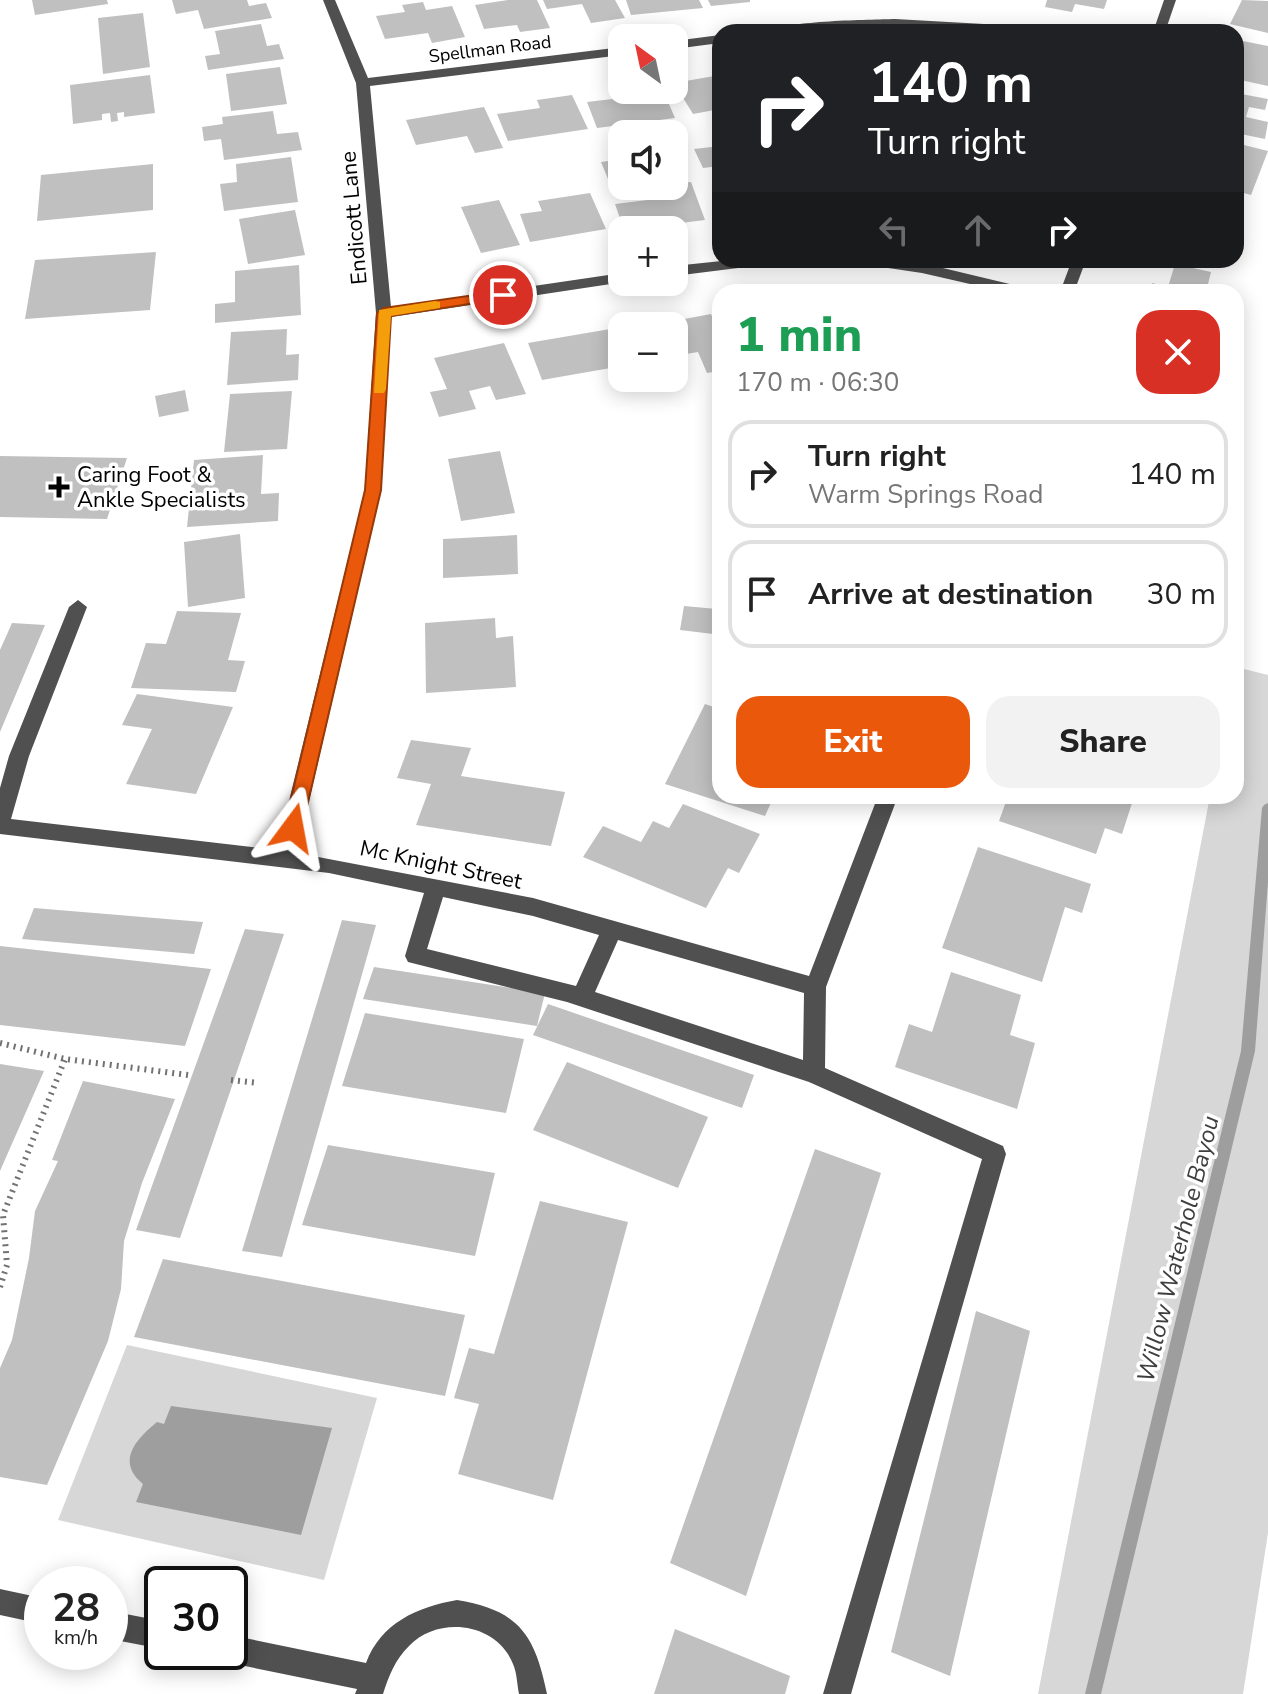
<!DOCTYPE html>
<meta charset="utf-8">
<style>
body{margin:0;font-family:"Nunito Sans",sans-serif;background:#f2f2f2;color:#222;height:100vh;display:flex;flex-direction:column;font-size:30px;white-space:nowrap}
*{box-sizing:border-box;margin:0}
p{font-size:26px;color:#767676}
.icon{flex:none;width:44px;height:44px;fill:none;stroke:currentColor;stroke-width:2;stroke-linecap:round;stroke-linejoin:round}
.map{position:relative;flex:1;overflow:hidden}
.sheet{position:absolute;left:712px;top:284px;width:532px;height:520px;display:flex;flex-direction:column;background:#fff;border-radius:24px;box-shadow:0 4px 20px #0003}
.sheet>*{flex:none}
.hud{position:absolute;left:712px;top:24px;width:532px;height:244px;border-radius:24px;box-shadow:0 4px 20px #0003;background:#202124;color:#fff;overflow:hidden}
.needle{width:52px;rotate:327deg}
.controls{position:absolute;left:608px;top:24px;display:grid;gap:16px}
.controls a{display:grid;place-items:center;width:80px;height:80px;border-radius:16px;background:#fff;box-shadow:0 4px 20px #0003;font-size:40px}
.speed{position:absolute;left:24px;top:1566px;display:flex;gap:16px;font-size:40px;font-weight:700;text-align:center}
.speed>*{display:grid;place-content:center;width:104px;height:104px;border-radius:50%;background:#fff;box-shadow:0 4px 20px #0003;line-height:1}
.speed small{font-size:20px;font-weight:400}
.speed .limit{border:4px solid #111;border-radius:12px;background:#fff;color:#111}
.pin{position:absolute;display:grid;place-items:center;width:68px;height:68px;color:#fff;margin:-34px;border:4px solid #fff;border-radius:50%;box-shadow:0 2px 8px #0007}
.me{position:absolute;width:88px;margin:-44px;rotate:13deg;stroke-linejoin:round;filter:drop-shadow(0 0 6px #0008)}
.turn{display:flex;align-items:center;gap:28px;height:168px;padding:0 24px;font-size:36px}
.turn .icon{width:104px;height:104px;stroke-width:2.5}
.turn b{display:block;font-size:56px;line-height:68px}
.lanes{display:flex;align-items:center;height:76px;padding:0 24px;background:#0003;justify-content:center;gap:40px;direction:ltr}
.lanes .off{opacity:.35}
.round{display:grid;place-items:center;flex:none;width:84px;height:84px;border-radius:24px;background:#f2f2f2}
.head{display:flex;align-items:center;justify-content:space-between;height:136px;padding:0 24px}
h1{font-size:48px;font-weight:800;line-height:60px;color:#1e9e55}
.primary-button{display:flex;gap:16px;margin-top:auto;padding:16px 24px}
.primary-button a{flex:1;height:92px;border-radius:24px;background:#ea580c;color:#fff;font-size:32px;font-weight:800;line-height:92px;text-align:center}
.primary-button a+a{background:#f2f2f2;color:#222}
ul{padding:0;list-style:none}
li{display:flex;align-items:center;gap:24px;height:108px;margin:0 16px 12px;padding:0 8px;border:4px solid #e0e0e0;border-radius:24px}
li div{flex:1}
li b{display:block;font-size:30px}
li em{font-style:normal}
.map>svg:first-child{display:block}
</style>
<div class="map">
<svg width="1268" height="1694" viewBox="0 0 1268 1694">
<rect width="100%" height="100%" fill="#fff"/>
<!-- green -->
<path fill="#d7d7d7" d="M1236 667 1268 675V1533L1243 1694H1038L1210 796H1236Z
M127 1345 377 1398 324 1580 58 1520Z"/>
<!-- water -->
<path fill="#9e9e9e" d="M171 1406 332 1428 301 1535 136 1502 143 1484C116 1462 135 1440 157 1422L164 1424Z"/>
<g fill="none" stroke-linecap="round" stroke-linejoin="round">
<!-- stream -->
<path fill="#9e9e9e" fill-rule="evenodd" d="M1268 803V882L1255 1051 1101 1694H1085L1241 1051 1262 808 1264 805Z"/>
</g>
<!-- building -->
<path fill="#c0c0c0" d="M32 0H107L108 4 35 15Z
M172 0H247L249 6 266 3 272 18 204 29 198 10 176 14Z
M508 0H537L550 28 520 32 517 25 484 29 475 5Z
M543 0H615L625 18 591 23 582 4 547 9Z
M626 0H699L703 8 631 15Z
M708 0H750V2L711 6Z
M1047 0H1107L1104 9 1075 4 1072 12 1045 7Z
M1242 0 1268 1V33L1230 24Z
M423 2 426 10 452 6 465 37 432 43 428 33 385 39 376 16 405 12 402 5Z
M143 13 150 67 103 74 98 18Z
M261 24 267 46 279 44 284 59 208 70 205 56 220 54 215 31Z
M1243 41 1268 46V86L1236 79V60Z
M280 67 287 104 231 111 226 74Z
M150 75 155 113 124 117V112L117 113 118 121 111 122 110 113 102 114V120L73 124 70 85Z
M720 75V109L693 114 674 83Z
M627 90H663L675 118 597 128 587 102 629 97Z
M1236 93 1268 99 1265 110 1249 107 1246 117 1268 122 1265 139 1236 133Z
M572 95 588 129 508 141 497 114 540 108 537 100Z
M484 107 503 148 475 153 467 136 416 145 406 120Z
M273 111 277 134 298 132 302 150 224 160 221 139 204 141 202 127 223 124 222 117Z
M1236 143 1268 151 1251 195 1236 191Z
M720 146V166L703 168 694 149Z
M291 157 298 202 224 211 220 184 237 182 236 164Z
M622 159V177L608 179 601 162Z
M153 164V210L37 221 41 175Z
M691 182 705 220 624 230 615 204 656 199 651 186Z
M590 193 606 229 530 242 520 214 542 211 538 201Z
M499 200 520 245 481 253 461 207Z
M295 210 305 255 248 264 239 219Z
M156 252 150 310 25 319 35 260Z
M1175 264 1211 272 1206 292H1149L1152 283 1168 287Z
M299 265 301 315 215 323V304L235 302V271Z
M711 314 720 334V371L707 373 698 352 674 356V326H647Z
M616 328 622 344V366L542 380 528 343Z
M287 329 286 355 299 354 298 380 227 385 231 332Z
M504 343 526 394 496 400 490 386 469 391 476 409 439 417 430 392 447 389 434 358Z
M185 390 189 411 159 417 155 396Z
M292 391 287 449 224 452 230 394Z
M500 451 515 513 461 521 448 459Z
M263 455 261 494 279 493 278 521 187 527 194 460Z
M0 456 127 458 107 519 0 517Z
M240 534 245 598 188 607 184 542Z
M517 535 518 574 443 578V539Z
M684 606 717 609 713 634 680 630Z
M177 611 241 613 228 660 245 661 236 692 131 688 146 643 166 644Z
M495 618 496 638 513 636 516 687 426 693 425 623Z
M12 623 45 625 0 732V650Z
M137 694 233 707 196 794 126 784 152 729 122 725Z
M705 704 720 709V796H774L765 816 665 784Z
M411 740 471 748 461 776 565 792 551 846 416 825 431 784 397 778Z
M1008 796H1112L1132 803 1122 834 1105 828 1096 854 999 821Z
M683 804 760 834 739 873 728 868 706 908 583 857 603 826 641 842 653 821 669 828Z
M978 847 1091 884 1082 913 1065 907 1042 982 942 948Z
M34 908 203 922 194 954 22 939Z
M342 920 376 925 282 1257 242 1251Z
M245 929 284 934 180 1238 136 1230Z
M0 946 211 969 185 1046 0 1025Z
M374 967 545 993 537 1026 363 999Z
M951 972 1021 995 1010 1035 1035 1043 1017 1109 895 1067 909 1024 932 1032Z
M548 1004 754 1075 742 1108 533 1035Z
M365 1013 524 1039 506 1113 342 1086Z
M567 1062 708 1117 678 1188 533 1130Z
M0 1064 44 1071 0 1171Z
M83 1081 175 1099 142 1183 124 1241 121 1289 108 1341 47 1485 0 1477V1368L12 1340 29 1258 35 1211 58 1161 52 1160Z
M328 1145 495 1173 475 1256 302 1225Z
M815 1149 881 1173 746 1596 670 1563Z
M540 1201 628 1222 553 1500 458 1474 479 1404 454 1398 469 1348 494 1354Z
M163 1259 465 1315 445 1396 134 1337Z
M976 1311 1030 1331 950 1676 891 1652Z
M675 1629 790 1676 785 1694H654Z"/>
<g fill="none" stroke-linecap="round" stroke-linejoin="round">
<!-- path -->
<path stroke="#727272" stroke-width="6" stroke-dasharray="2 5" stroke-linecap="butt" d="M0 1043 65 1059 188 1075
M231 1080 258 1083
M0 1287 7 1265 3 1215 65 1059"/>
<!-- minor -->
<path fill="#505050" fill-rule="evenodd" d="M323 0H335L368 78 622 47V55L370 86 391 307 622 273 624 282 391 317 381 490 297 853 533 898 809 976 878 796H898L826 987 825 1068 1003 1146 1006 1154 851 1694H823L982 1159 809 1082 567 1002 408 962 405 956 424 893 329 873 0 834V788L9 756 69 607 78 600 87 607 29 756 11 819 277 850 365 490 376 313 356 83ZM443 897 533 916 599 935 576 986 427 949ZM618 940 804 993 803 1060 595 992Z
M1164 0H1176L1165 32H1153Z
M895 19 984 24 1019 32 895 27 770 32C787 20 870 20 895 19Z
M720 35V43L674 49V41Z
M731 260H777L770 264 674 276V266Z
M854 260 922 263 1030 289 1032 292H1005L922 273 861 264Z
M1072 260H1086L1074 292H1060Z
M0 1589 42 1598V1624L0 1615Z
M457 1600C519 1610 535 1635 547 1694H519C517 1684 517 1673 513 1664 497 1623 439 1615 409 1646 395 1660 389 1675 383 1694H355L357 1689 230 1663 220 1659 218 1652H230V1635L366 1663C381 1623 417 1607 457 1600Z
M110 1611 162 1621V1649L110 1639Z"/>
</g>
<!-- route -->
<path fill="#ea580c" stroke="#983908" stroke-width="2" d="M503 291 508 292V298L391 316 381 490 302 828 293 836 286 834 284 828 365 490 377 313 384 308Z"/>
<!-- slow -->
<path fill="#f59e0b" d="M435 301 440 302V308L391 316 386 389 384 393H374L379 310Z"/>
<!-- markers -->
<path fill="#000" stroke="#fff" stroke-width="3" d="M55 475h8v8h8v8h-8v8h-8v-8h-8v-8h8z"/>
<g text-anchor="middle" stroke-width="7" stroke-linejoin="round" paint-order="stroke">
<!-- far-street labels -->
<g font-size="18" fill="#000" stroke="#fff">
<text transform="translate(490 49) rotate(-7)" y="6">Spellman Road</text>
</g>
<!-- street labels -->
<g font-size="22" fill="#000" stroke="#fff">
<text transform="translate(353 218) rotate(-95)" y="8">Endicott Lane</text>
<text transform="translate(441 864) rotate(12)" y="8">Mc Knight Street</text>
</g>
<!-- poi labels -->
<g font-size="22" fill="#000" stroke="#fff" text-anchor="start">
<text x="77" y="482">Caring Foot &amp;<tspan x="77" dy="25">Ankle Specialists</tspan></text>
</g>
<!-- water labels -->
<g font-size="24" font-style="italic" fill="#3f3f3f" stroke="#fff">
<text transform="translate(1178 1249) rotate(-76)" y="8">Willow Waterhole Bayou</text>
</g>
</g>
</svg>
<div class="controls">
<a><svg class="needle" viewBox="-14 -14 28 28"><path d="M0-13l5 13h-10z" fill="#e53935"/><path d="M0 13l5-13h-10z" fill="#767676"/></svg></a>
<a><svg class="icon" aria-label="sound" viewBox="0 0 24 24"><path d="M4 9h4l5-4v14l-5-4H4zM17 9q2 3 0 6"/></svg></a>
<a>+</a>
<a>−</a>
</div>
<div class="speed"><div>28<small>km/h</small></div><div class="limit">30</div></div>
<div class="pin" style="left:503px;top:295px;background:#d93025"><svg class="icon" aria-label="arrive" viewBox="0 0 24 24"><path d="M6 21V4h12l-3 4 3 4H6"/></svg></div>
<svg class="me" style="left:293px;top:828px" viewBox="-20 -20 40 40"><path d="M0-17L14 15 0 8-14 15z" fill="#ea580c" stroke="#fff" stroke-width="4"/></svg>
<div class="hud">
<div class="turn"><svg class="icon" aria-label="right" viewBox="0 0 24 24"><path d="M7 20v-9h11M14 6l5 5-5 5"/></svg><div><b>140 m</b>Turn right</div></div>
<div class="lanes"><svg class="icon off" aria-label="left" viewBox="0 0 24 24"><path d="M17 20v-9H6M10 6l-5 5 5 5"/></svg><svg class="icon off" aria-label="ahead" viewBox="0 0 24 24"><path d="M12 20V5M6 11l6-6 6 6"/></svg><svg class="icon" aria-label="right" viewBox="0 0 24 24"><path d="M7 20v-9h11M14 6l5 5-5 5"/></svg></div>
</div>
<section class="sheet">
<div class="head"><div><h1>1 min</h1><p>170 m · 06:30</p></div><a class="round" style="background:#d93025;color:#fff"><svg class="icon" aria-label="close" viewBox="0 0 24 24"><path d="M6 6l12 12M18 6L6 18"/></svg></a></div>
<ul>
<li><svg class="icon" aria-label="right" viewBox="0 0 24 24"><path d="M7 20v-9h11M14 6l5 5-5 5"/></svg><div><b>Turn right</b><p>Warm Springs Road</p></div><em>140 m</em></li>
<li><svg class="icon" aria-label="arrive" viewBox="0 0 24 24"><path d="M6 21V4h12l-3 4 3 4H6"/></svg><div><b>Arrive at destination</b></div><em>30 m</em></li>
</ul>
<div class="primary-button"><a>Exit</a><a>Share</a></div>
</section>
</div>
